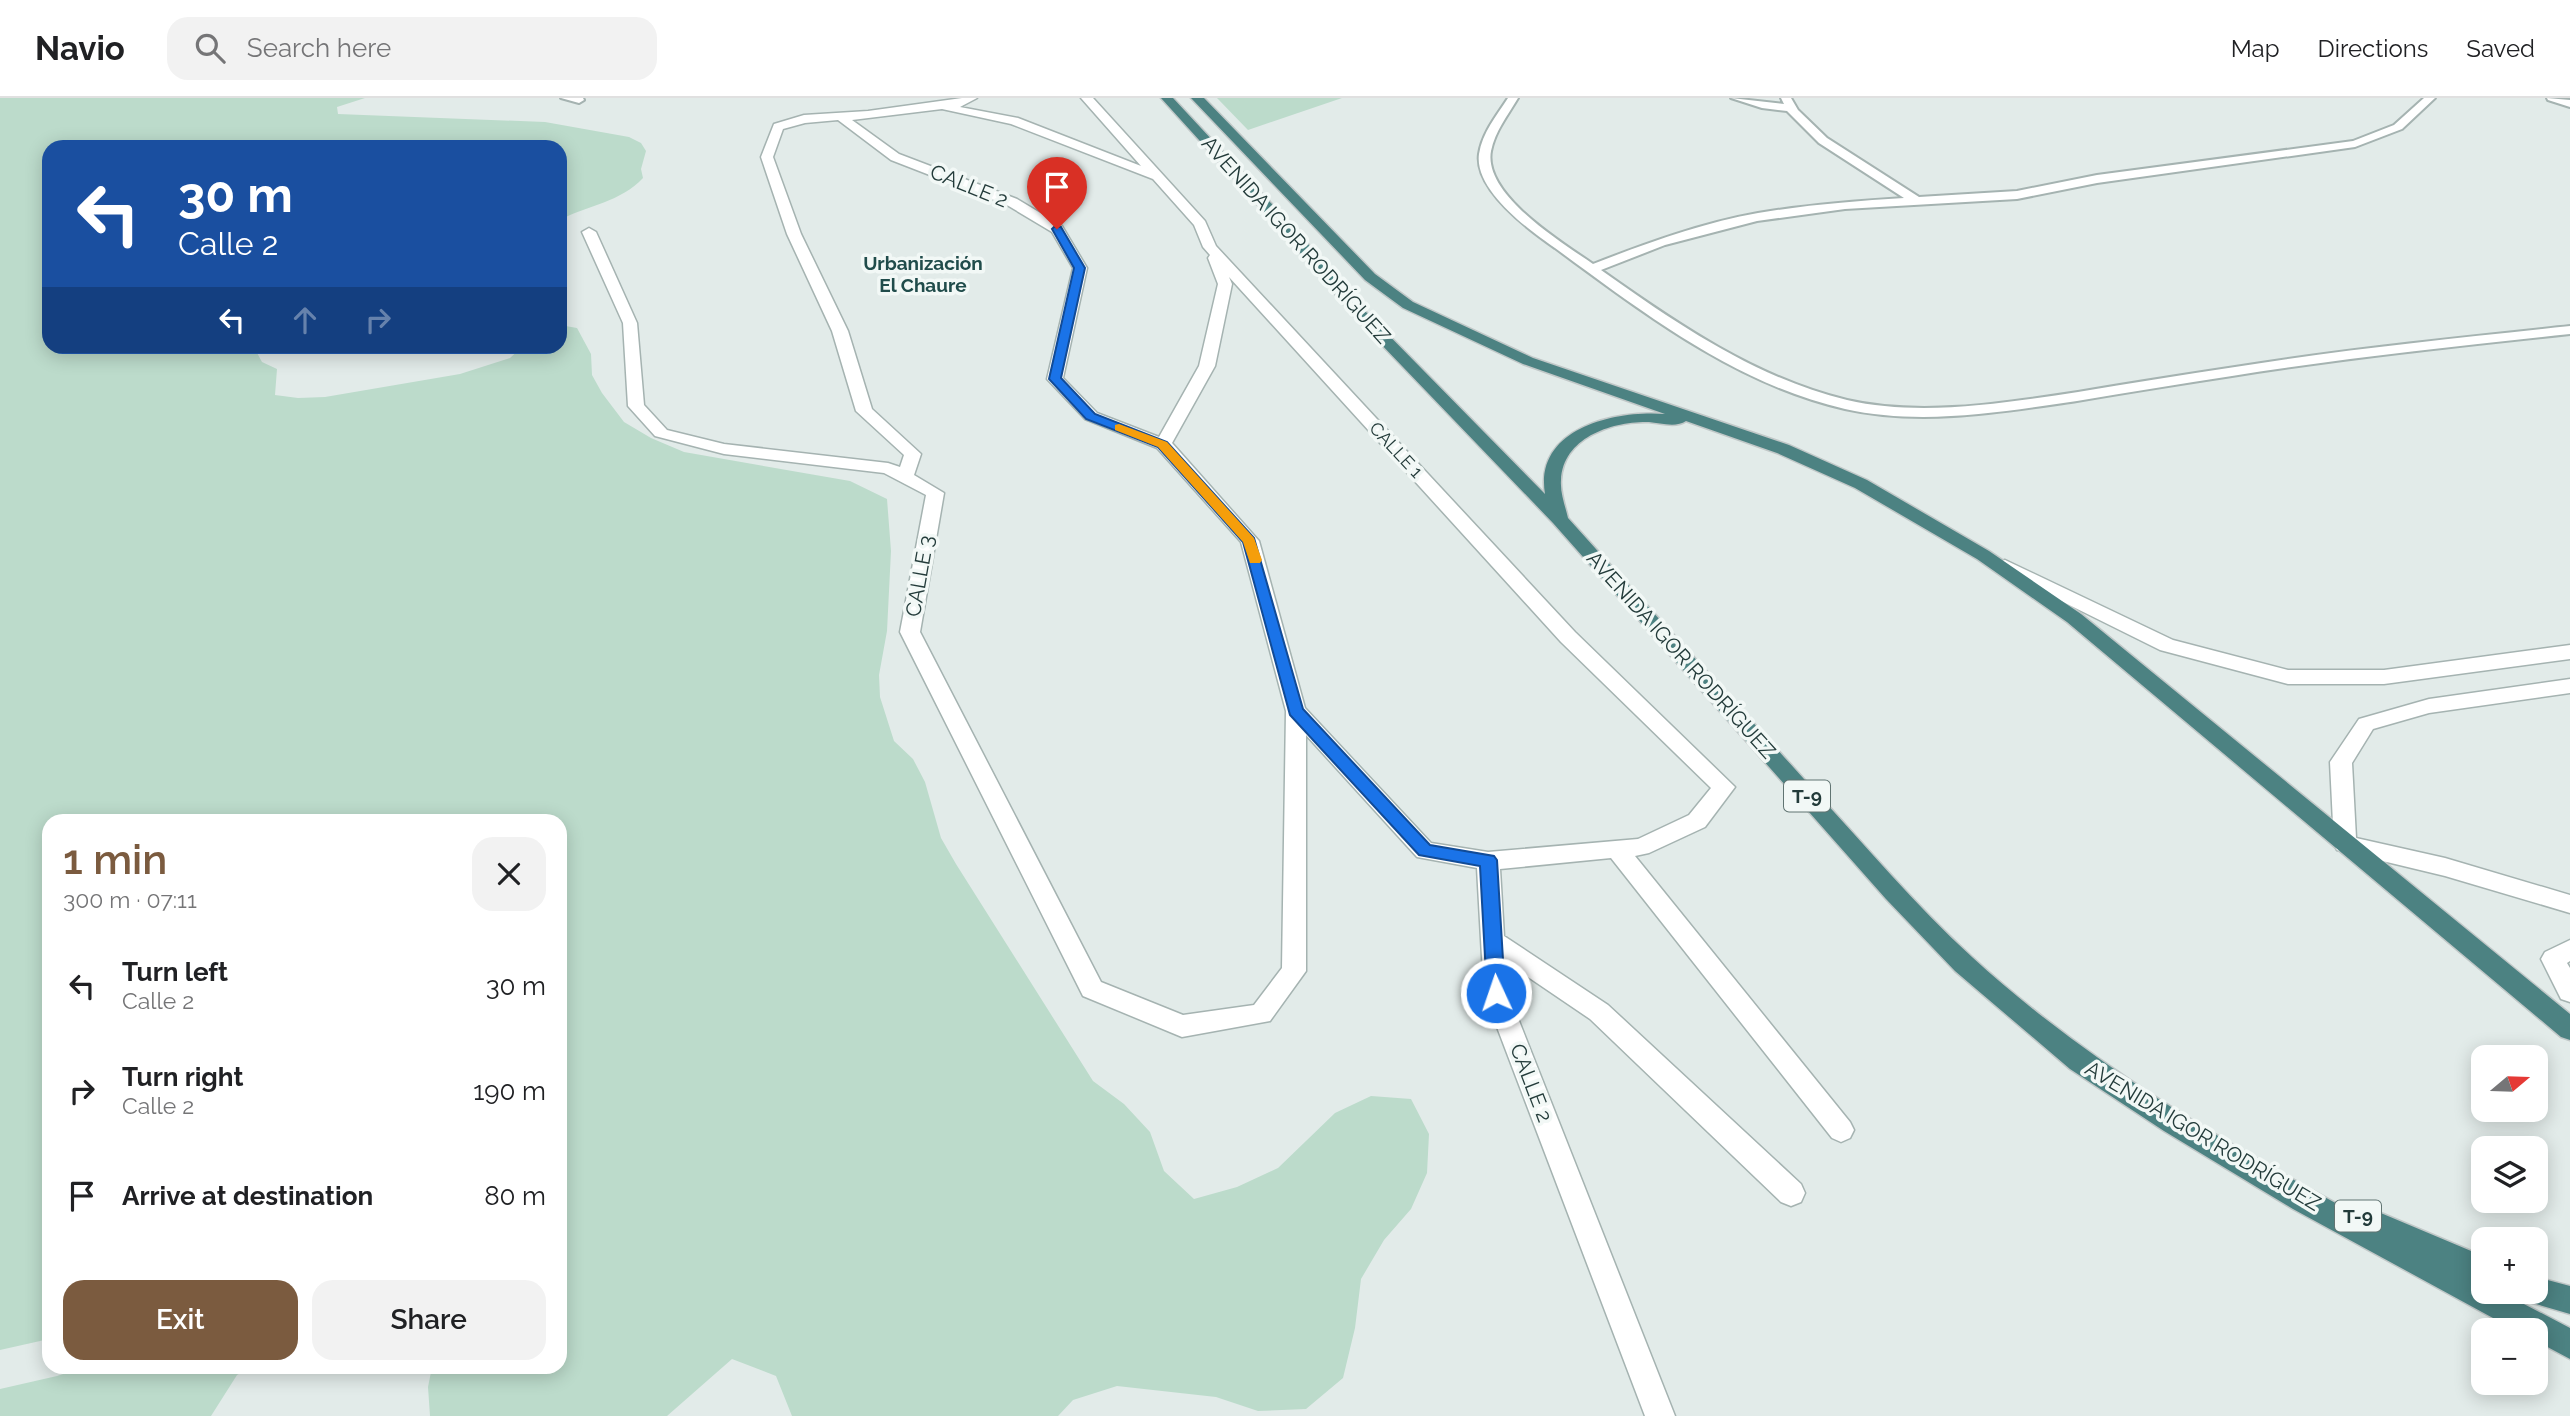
<!DOCTYPE html>
<meta charset="utf-8">
<style>
body{margin:0;font-family:Raleway,sans-serif;background:#f2f2f2;color:#202124;height:100vh;display:flex;flex-direction:column;font-size:26px;white-space:nowrap}
*{box-sizing:border-box;margin:0}
p{font-size:23px;color:#757577}
.icon{flex:none;width:38px;height:38px;fill:none;stroke:currentColor;stroke-width:2;stroke-linecap:round;stroke-linejoin:round}
.map{position:relative;flex:1;overflow:hidden}
.details{position:absolute;left:42px;top:716px;width:525px;height:560px;display:flex;flex-direction:column;background:#fff;border-radius:21px;box-shadow:0 4px 18px #0003}
.details>*{flex:none}
.banner{position:absolute;left:42px;top:42px;width:525px;height:214px;border-radius:21px;box-shadow:0 4px 18px #0003;background:#1a4fa0;color:#fff;overflow:hidden}
.needle{width:46px;rotate:71deg}
.controls{position:absolute;left:2471px;top:947px;display:grid;gap:14px}
.controls a{display:grid;place-items:center;width:77px;height:77px;border-radius:14px;background:#fff;box-shadow:0 4px 18px #0003;font-size:35px}
.pin{position:absolute;display:grid;place-items:center;width:60px;height:60px;color:#fff;margin:-72px -30px;border-radius:50% 50% 50% 0;rotate:-45deg;box-shadow:0 0 7px #0007}
.pin .icon{rotate:45deg}
.me{position:absolute;width:77px;margin:-38px;rotate:357deg;stroke-linejoin:round;filter:drop-shadow(0 0 5px #0008)}
.turn{display:flex;align-items:center;gap:24px;height:147px;padding:0 21px;font-size:32px}
.turn .icon{width:91px;height:91px;stroke-width:2.5}
.turn b{display:block;font-size:49px;line-height:60px}
.lanes{display:flex;align-items:center;height:66px;padding:0 21px;background:#0003;justify-content:center;gap:35px;direction:ltr}
.lanes .off{opacity:.35}
.round{display:grid;place-items:center;flex:none;width:74px;height:74px;border-radius:21px;background:#f2f2f2}
.head{display:flex;align-items:center;justify-content:space-between;height:119px;padding:0 21px}
h1{font-size:42px;font-weight:600;line-height:52px;color:#7b5b3f}
.button{display:flex;gap:14px;margin-top:auto;padding:14px 21px}
.button a{flex:1;height:80px;border-radius:21px;background:#7b5b3f;color:#fff;font-size:28px;font-weight:600;line-height:80px;text-align:center}
.button a+a{background:#f2f2f2;color:#202124}
ul{padding:0;list-style:none}
li{display:flex;align-items:center;gap:21px;height:105px;padding:0 21px}
li div{flex:1}
li b{display:block;font-size:26px}
li em{font-style:normal}
header{display:flex;align-items:center;gap:42px;box-sizing:border-box;height:98px;padding:0 35px;background:#fff;border-bottom:2px solid #e0e0e0}
header strong{font-size:33px}
nav{display:flex;gap:38px;margin-inline-start:auto;font-size:24px}
.search{width:490px;height:63px;background:#f2f2f2;display:flex;align-items:center;gap:18px;box-sizing:border-box;padding:0 24px;border-radius:21px;color:#757577;font-size:26px}
.map>svg:first-child{display:block}
</style>
<header>
<strong>Navio</strong>
<div class="search"><svg class="icon" aria-label="search" viewBox="0 0 24 24"><circle cx="10" cy="10" r="6"/><path d="M15 15l6 6"/></svg>Search here</div>
<nav><a>Map</a><a>Directions</a><a>Saved</a></nav>
</header>
<div class="map">
<svg width="2570" height="1318" viewBox="0 0 2570 1318">
<rect width="100%" height="100%" fill="#e2ebe9"/>
<!-- green -->
<path fill="#bcdbcb" d="M0 0H365L337 9 338 16 545 24 629 39 641 45 646 53 641 71 643 80C621 104 588 107 560 122V49H49V248L259 249 256 253 262 264 277 271 275 297 298 300 325 299 460 276 510 260 522 249 560 248V227L577 230 591 256 592 277 602 295 624 324 651 340 684 354 850 383 887 401 891 453 887 533 879 577 880 599 894 643 913 661 925 684 941 740 956 766 1093 983 1124 1006 1150 1034 1164 1073 1194 1101 1237 1089 1278 1070 1335 1015 1371 998 1411 1001 1429 1036 1427 1075 1411 1111 1384 1142 1361 1181 1355 1230 1343 1280 1306 1311 1258 1313 1216 1299 1117 1288 1073 1302 1058 1318H792L776 1278 732 1261 667 1318H430L428 1289 432 1269H560V723H49V1241L0 1252Z
M1217 0H1342L1248 32Z
M84 1269H251L237 1277 211 1318H0V1291L57 1278Z"/>
<g fill="none" stroke-linecap="round" stroke-linejoin="round">
<defs>
<path id="service" d="M561 0H583L584 2 579 5Z
M1508 0H1518C1508 17 1495 33 1491 53 1483 97 1563 145 1593 166 1647 145 1702 125 1758 115 1806 107 1855 103 1904 100L1819 45 1787 13 1762 10 1731 0 1784 6 1781 0H1791L1798 12 1827 40 1919 99 2017 93 2097 77 2353 43 2394 27 2424 0H2435L2402 31 2355 49 2097 85 2017 101 1845 111 1757 123 1665 147 1601 172C1677 226 1756 280 1847 302 1920 319 2005 305 2078 294 2130 285 2182 277 2235 269 2346 251 2458 240 2570 228V236C2457 248 2345 260 2232 278 2180 286 2129 294 2077 303 2002 314 1921 328 1845 311 1735 286 1644 215 1555 150 1529 132 1474 92 1479 56 1482 35 1497 17 1508 0Z
M2547 0 2570 2V9L2548 2Z"/>
<path id="minor" d="M962 0H977L960 9 1018 20 1141 68 1081 0H1093L1205 123 1216 148 1575 534 1735 689 1705 729 1649 755 1635 758 1850 1024 1854 1032 1850 1040 1841 1044 1832 1040 1611 760 1500 771 1504 838 1608 907 1801 1086 1805 1095 1801 1104 1791 1108 1781 1104 1590 921 1506 864 1508 895 1675 1318H1645L1484 895 1477 770 1417 759 1306 637V873L1270 923 1182 939 1083 898 900 534 926 397 884 375 724 356 655 338 628 308 623 225 582 134 589 130 596 134 637 225 644 307 667 332 724 346 888 365 900 369 904 357 856 313 832 233 787 136 761 59 774 26 804 17 868 13ZM942 11 1011 26 1153 81 1194 127 1203 149 1210 157 1208 160 1218 186 1199 268 1159 339 1097 315 1063 280 1087 170 1062 128 1017 101 899 56 852 22ZM838 22 891 62 1007 107 1052 134 1073 170 1047 281 1085 321 1157 350 1241 444 1286 613 1282 870 1254 907 1183 917 1101 884 920 534 944 395 914 377 921 356 872 311 848 233 801 136 773 59 783 31 805 25ZM1229 179 1561 544 1711 690 1689 717 1638 741 1488 754 1431 745 1305 610 1259 443 1172 345 1215 268 1232 186Z
M2005 462 2173 542 2288 572H2384L2570 547V561L2384 586H2288L2160 552 1999 472 1996 468 1999 464Z
M2570 581V595L2429 615 2373 631 2352 665 2356 740 2445 760 2570 797V815L2445 778 2337 752 2334 746 2330 664 2359 621 2429 601Z
M2570 842V863L2567 865 2570 870V904L2561 901 2541 861 2545 854Z"/>
<path id="trunk" d="M1161 0H1173L1296 132 1363 211 1545 396C1534 330 1615 312 1665 316L1523 266 1403 210 1365 182 1191 0H1204L1375 176 1413 204 1533 260 1789 347 1867 382 1989 453 2081 516 2570 916V942L2561 939 2067 524 1977 461 1855 390 1777 355 1686 323C1676 330 1660 325 1649 324 1613 323 1563 339 1561 382 1560 395 1565 407 1568 420 1649 510 1731 600 1813 691 1865 747 1915 807 1972 859 2089 966 2226 1046 2365 1121L2366 1117 2376 1113 2483 1158V1194H2501L2570 1230V1261L2536 1243V1232H2515L2293 1111 2164 1033 2070 971 1955 873 1886 801 1553 425 1353 217 1286 138Z
M2536 1179 2570 1188V1216L2526 1203 2522 1194H2536Z"/>
</defs>
<!-- service casing -->
<use href="#service" stroke="#a5b3b1" stroke-width="4"/>
<!-- minor casing -->
<use href="#minor" stroke="#a5b3b1" stroke-width="3"/>
<!-- trunk casing -->
<use href="#trunk" stroke="#c1c8c8" stroke-width="3"/>
<!-- service -->
<use href="#service" fill="#fff" fill-rule="evenodd"/>
<!-- minor -->
<use href="#minor" fill="#fff" fill-rule="evenodd"/>
<!-- trunk -->
<use href="#trunk" fill="#4c8282" fill-rule="evenodd"/>
</g>
<!-- route -->
<path fill="#1a73e8" stroke="#114b97" stroke-width="2" d="M1054 129H1061L1085 170 1061 280 1095 316 1167 344 1254 440 1303 611 1430 747 1494 758 1497 762 1505 895 1502 900 1496 903 1489 900 1487 895 1480 768 1419 757 1290 617 1243 444 1158 349 1086 321 1049 281 1074 170 1052 131Z"/>
<!-- slow -->
<path fill="#f59e0b" d="M1119 326 1167 344 1254 440 1262 462 1260 465H1250L1243 444 1158 349 1115 332V327Z"/>
<g text-anchor="middle" stroke-width="7" stroke-linejoin="round" paint-order="stroke">
<!-- far-street labels -->
<g font-size="18" fill="#233b3a" stroke="#f2f8f6">
<text transform="translate(1396 352) rotate(47)" y="6">CALLE 1</text>
</g>
<!-- far-neighbourhood labels -->
<g font-size="19" font-weight="bold" fill="#204c4b" stroke="#f2f8f6">
<text x="923" y="172">Urbanización<tspan x="923" dy="22">El Chaure</tspan></text>
</g>
<!-- shield labels -->
<g fill="#f2f8f6" stroke="#617472" stroke-width="2">
<rect x="1784" y="682.5" width="46" height="31" rx="5"/>
<rect x="2335" y="1102.5" width="46" height="31" rx="5"/>
</g>
<g font-size="19" font-weight="bold" fill="#233b3a">
<text x="1807" y="705">T-9</text>
<text x="2358" y="1125">T-9</text>
</g>
<!-- street labels -->
<g font-size="21" fill="#233b3a" stroke="#f2f8f6">
<text transform="translate(969 88) rotate(22)" y="7">CALLE 2</text>
<text transform="translate(1296 142) rotate(48)" y="7">AVENIDA IGOR RODRÍGUEZ</text>
<text transform="translate(920 478) rotate(-80)" y="7">CALLE 3</text>
<text transform="translate(1681 557) rotate(48)" y="7">AVENIDA IGOR RODRÍGUEZ</text>
<text transform="translate(1531 985) rotate(69)" y="7">CALLE 2</text>
<text transform="translate(2203 1038) rotate(31)" y="7">AVENIDA IGOR RODRÍGUEZ</text>
</g>
</g>
</svg>
<div class="controls">
<a><svg class="needle" viewBox="-14 -14 28 28"><path d="M0-13l5 13h-10z" fill="#e53935"/><path d="M0 13l5-13h-10z" fill="#757577"/></svg></a>
<a><svg class="icon" aria-label="layers" viewBox="0 0 24 24"><path d="M12 4l9 5-9 5-9-5zM3 14l9 5 9-5"/></svg></a>
<a>+</a>
<a>−</a>
</div>
<div class="pin" style="left:1057px;top:131px;background:#d93025"><svg class="icon" aria-label="arrive" viewBox="0 0 24 24"><path d="M6 21V4h12l-3 4 3 4H6"/></svg></div>
<svg class="me" style="left:1496px;top:895px" viewBox="-20 -20 40 40"><circle r="17" fill="#1a73e8" stroke="#fff" stroke-width="3"/><path d="M0-11L8 9 0 5-8 9z" fill="#fff"/></svg>
<div class="banner">
<div class="turn"><svg class="icon" aria-label="left" viewBox="0 0 24 24"><path d="M17 20v-9H6M10 6l-5 5 5 5"/></svg><div><b>30 m</b>Calle 2</div></div>
<div class="lanes"><svg class="icon" aria-label="left" viewBox="0 0 24 24"><path d="M17 20v-9H6M10 6l-5 5 5 5"/></svg><svg class="icon off" aria-label="ahead" viewBox="0 0 24 24"><path d="M12 20V5M6 11l6-6 6 6"/></svg><svg class="icon off" aria-label="right" viewBox="0 0 24 24"><path d="M7 20v-9h11M14 6l5 5-5 5"/></svg></div>
</div>
<section class="details">
<div class="head"><div><h1>1 min</h1><p>300 m · 07:11</p></div><a class="round"><svg class="icon" aria-label="close" viewBox="0 0 24 24"><path d="M6 6l12 12M18 6L6 18"/></svg></a></div>
<ul>
<li><svg class="icon" aria-label="left" viewBox="0 0 24 24"><path d="M17 20v-9H6M10 6l-5 5 5 5"/></svg><div><b>Turn left</b><p>Calle 2</p></div><em>30 m</em></li>
<li><svg class="icon" aria-label="right" viewBox="0 0 24 24"><path d="M7 20v-9h11M14 6l5 5-5 5"/></svg><div><b>Turn right</b><p>Calle 2</p></div><em>190 m</em></li>
<li><svg class="icon" aria-label="arrive" viewBox="0 0 24 24"><path d="M6 21V4h12l-3 4 3 4H6"/></svg><div><b>Arrive at destination</b></div><em>80 m</em></li>
</ul>
<div class="button"><a>Exit</a><a>Share</a></div>
</section>
</div>
